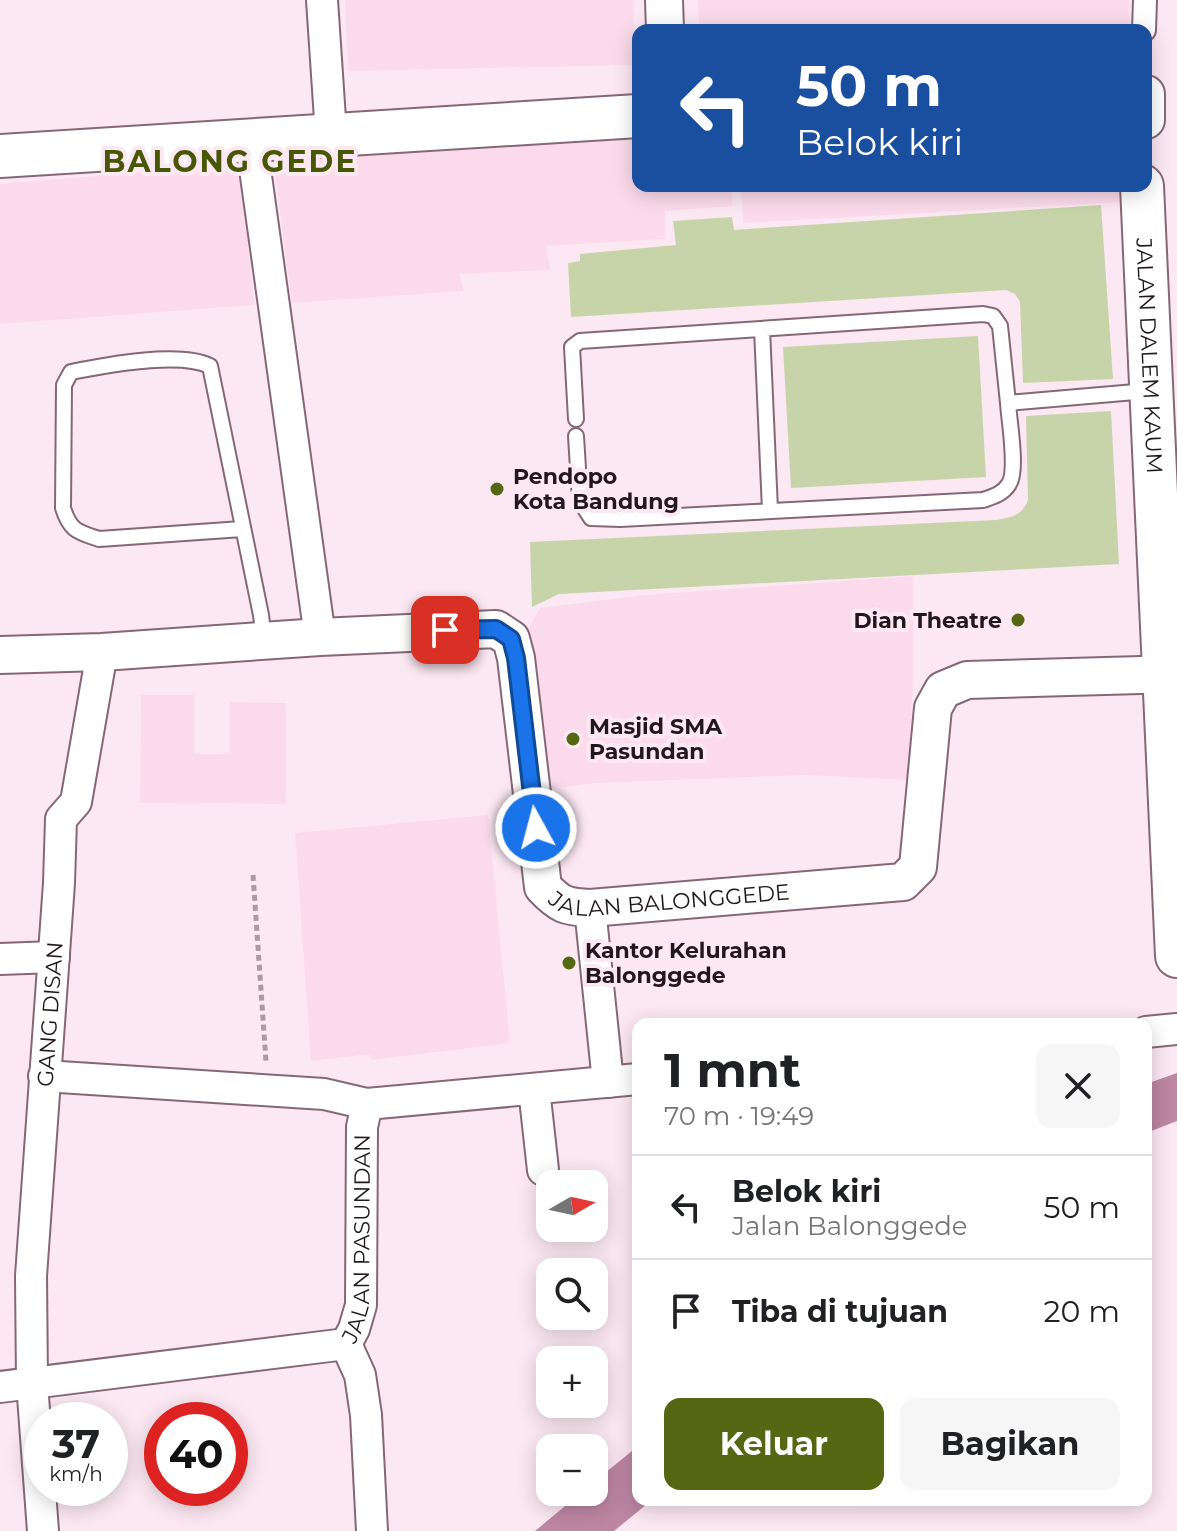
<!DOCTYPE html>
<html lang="id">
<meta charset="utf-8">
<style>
body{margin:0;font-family:Montserrat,sans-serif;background:#f6f6f6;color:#202124;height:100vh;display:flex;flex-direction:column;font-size:30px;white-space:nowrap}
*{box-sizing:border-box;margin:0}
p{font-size:26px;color:#757577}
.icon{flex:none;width:44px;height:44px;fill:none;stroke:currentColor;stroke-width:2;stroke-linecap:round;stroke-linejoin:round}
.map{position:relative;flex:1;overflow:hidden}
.side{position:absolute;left:632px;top:1018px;width:520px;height:488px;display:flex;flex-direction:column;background:#fff;border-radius:16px;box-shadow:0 4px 20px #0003}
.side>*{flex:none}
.top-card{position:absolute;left:632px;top:24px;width:520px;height:168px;border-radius:16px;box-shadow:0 4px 20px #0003;background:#1a4fa0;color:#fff;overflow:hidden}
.needle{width:52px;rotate:81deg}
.controls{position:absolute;left:536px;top:1170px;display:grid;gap:16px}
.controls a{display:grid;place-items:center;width:72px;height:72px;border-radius:16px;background:#fff;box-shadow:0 4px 20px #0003;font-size:40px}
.speed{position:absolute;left:24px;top:1402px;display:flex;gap:16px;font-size:40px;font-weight:700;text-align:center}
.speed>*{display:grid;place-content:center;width:104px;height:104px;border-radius:50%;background:#fff;box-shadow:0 4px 20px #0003;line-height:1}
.speed small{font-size:20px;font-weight:400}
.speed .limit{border:12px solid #d22;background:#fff;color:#111}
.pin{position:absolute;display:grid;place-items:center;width:68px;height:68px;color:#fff;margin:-34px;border-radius:16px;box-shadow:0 4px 12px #0006}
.me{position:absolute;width:88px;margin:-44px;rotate:353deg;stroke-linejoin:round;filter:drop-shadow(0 0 6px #0008)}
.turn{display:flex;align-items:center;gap:28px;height:168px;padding:0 32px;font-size:36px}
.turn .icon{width:104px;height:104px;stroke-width:2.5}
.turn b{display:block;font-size:56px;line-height:68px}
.round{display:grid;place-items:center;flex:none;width:84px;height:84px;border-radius:16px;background:#f6f6f6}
.overview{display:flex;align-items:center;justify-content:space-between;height:136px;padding:0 32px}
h1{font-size:48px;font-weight:700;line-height:60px}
.button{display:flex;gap:16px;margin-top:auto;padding:16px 32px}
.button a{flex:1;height:92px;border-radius:16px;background:#556712;color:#fff;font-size:32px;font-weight:700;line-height:92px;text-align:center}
.button a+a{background:#f6f6f6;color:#202124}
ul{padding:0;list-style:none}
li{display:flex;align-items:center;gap:24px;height:104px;padding:0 32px;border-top:2px solid #e0e0e0}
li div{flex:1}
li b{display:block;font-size:30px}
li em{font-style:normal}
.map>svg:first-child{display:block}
</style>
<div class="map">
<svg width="1177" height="1531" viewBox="0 0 1177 1531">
<rect width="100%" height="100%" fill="#fce8f2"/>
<!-- built -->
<path fill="#fbdbeb" d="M345 0H633L635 65 348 71Z
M698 0H1129L1130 30H699Z
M638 133V186H731L733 206 665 211V239L546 246 550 270 460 274 463 291 292 303 273 159Z
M240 164 254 305 0 324V184Z
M741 186H1120L1122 202 743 223Z
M913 576V684L908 780 805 775 596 783 547 789 527 631 540 608 645 595Z
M141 695H194V754H230V702L286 703V804L140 803Z
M488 815 510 1043 371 1060 370 1054 311 1061 295 833Z"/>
<!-- green -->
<path fill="#c7d4a9" d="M1101 205 1113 379 1023 383 1020 302 1015 294 1006 290 571 317 568 263 580 261V254L676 245 673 221 732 217 734 230Z
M978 336 986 477 791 488 783 347Z
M1111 411 1119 564 559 594 532 607 530 542 996 520C1011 517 1022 516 1028 500L1026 416Z"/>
<!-- water -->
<path fill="#bd86a3" d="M1177 1073V1121L1146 1133V1084Z
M638 1446V1500H652L614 1531H535L582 1492H594V1482Z"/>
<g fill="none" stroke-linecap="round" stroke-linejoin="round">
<defs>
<path id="service" d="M762 329 770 510
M576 419 572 347 580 341 983 314 993 316 1000 326 1008 403
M576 436 580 501 591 518 620 519 983 500C992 497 1003 494 1009 484 1018 470 1009 421 1008 403L1147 391
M242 529 99 539C78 532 70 531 63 508L64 385 71 372C106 365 179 351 210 366L261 615 264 641"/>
<path id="pedestrian" d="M1144 30 1145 0"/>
<g id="minor">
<path d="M322 0 331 134"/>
<path d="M251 140 320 637"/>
<path d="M590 908 608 1082"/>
<path d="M0 959 54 957"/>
<path d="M1146 1032 1177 1029"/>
<path d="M44 1076 324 1094 367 1104"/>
<path d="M534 1089 543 1170"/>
<path id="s1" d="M346 1344 354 1329 361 1305 362 1127 367 1104 638 1079"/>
<path d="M346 1344 360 1375 366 1415 372 1531"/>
<path d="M0 1387 346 1344"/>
<path id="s2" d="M43 1531 32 1383 31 1276 59 883 61 819 76 802 102 652"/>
</g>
<g id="tertiary">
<path d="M664 0 665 30"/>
<path d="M1146 94V120"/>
<path id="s3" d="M0 655 102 652 320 637 496 629 511 639 516 658 543 887C560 905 566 907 590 908L903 882 918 867 933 708 943 690 967 680 1177 674"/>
</g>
<g id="secondary">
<path d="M0 156 638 116"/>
<path id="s4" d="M1142 186 1177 956"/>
</g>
</defs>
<!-- service casing -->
<use href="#service" stroke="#856877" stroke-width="18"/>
<!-- pedestrian casing -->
<use href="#pedestrian" stroke="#856877" stroke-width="26"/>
<!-- minor casing -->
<use href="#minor" stroke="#856877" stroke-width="34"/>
<!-- tertiary casing -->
<use href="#tertiary" stroke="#856877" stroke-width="40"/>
<!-- secondary casing -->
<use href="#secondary" stroke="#856877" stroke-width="46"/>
<!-- path -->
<path stroke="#ab9aa2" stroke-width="5" stroke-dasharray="6 4" stroke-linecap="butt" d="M253 875 266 1062"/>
<!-- service -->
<use href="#service" stroke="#fff" stroke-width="14"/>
<!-- pedestrian -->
<use href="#pedestrian" stroke="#fff" stroke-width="22"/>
<!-- minor -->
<use href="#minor" stroke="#fff" stroke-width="30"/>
<!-- tertiary -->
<use href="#tertiary" stroke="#fff" stroke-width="36"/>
<!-- secondary -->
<use href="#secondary" stroke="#fff" stroke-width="42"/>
</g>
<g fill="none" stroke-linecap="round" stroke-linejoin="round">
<defs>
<path id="route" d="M445 630 496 629 511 639 516 658 536 828"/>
</defs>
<!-- route casing -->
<use href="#route" stroke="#114b97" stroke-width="20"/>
<!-- route -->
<use href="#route" stroke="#1a73e8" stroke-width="14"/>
</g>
<!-- markers -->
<g fill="#556712" stroke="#fce8f2" stroke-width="3">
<circle cx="497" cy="489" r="8"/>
<circle cx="1018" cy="620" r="8"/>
<circle cx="573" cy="739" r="8"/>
<circle cx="569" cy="963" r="8"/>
</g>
<g text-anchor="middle" stroke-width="8" stroke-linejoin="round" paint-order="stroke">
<!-- street labels -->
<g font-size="22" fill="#22171c" stroke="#fce8f2">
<text dy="8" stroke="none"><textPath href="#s4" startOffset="170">JALAN DALEM KAUM</textPath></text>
<text dy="8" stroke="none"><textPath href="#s3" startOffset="898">JALAN BALONGGEDE</textPath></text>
<text dy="8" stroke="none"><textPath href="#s2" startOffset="518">GANG DISAN</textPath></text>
<text dy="8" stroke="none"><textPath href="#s1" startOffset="108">JALAN PASUNDAN</textPath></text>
</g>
<!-- poi labels -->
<g font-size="22" font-weight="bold" fill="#22171c" stroke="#fce8f2" text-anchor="start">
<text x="513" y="484">Pendopo<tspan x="513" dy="25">Kota Bandung</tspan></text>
<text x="1002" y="628" text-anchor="end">Dian Theatre</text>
<text x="589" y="734">Masjid SMA<tspan x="589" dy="25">Pasundan</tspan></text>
<text x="585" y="958">Kantor Kelurahan<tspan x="585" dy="25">Balonggede</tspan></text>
</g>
<!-- district labels -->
<g font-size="30" font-weight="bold" letter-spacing="2" fill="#475705" stroke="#fce8f2">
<text x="230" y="172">BALONG GEDE</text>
</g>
</g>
</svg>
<div class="controls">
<a><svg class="needle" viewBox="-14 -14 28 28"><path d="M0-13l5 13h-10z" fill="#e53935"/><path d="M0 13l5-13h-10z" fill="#757577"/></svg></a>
<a><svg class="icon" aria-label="search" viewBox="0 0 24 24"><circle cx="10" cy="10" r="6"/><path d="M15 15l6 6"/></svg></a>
<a>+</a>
<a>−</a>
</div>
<div class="speed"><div>37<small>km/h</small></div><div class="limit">40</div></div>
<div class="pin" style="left:445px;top:630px;background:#d93025"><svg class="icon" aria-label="arrive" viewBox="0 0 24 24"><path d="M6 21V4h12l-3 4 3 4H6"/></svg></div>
<svg class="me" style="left:536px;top:828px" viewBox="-20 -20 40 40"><circle r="17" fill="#1a73e8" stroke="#fff" stroke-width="3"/><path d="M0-11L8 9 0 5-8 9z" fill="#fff"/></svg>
<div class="top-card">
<div class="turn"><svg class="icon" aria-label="left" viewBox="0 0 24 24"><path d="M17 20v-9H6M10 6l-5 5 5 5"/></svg><div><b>50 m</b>Belok kiri</div></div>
</div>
<section class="side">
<div class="overview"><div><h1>1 mnt</h1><p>70 m · 19:49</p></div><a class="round"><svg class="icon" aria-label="close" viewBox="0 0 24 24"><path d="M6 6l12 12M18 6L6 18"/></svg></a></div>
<ul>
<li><svg class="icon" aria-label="left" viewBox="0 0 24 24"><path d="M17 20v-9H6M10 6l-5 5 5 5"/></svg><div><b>Belok kiri</b><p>Jalan Balonggede</p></div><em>50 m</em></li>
<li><svg class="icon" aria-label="arrive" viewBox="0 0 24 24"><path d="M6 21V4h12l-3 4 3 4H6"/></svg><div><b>Tiba di tujuan</b></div><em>20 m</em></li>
</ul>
<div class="button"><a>Keluar</a><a>Bagikan</a></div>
</section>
</div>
